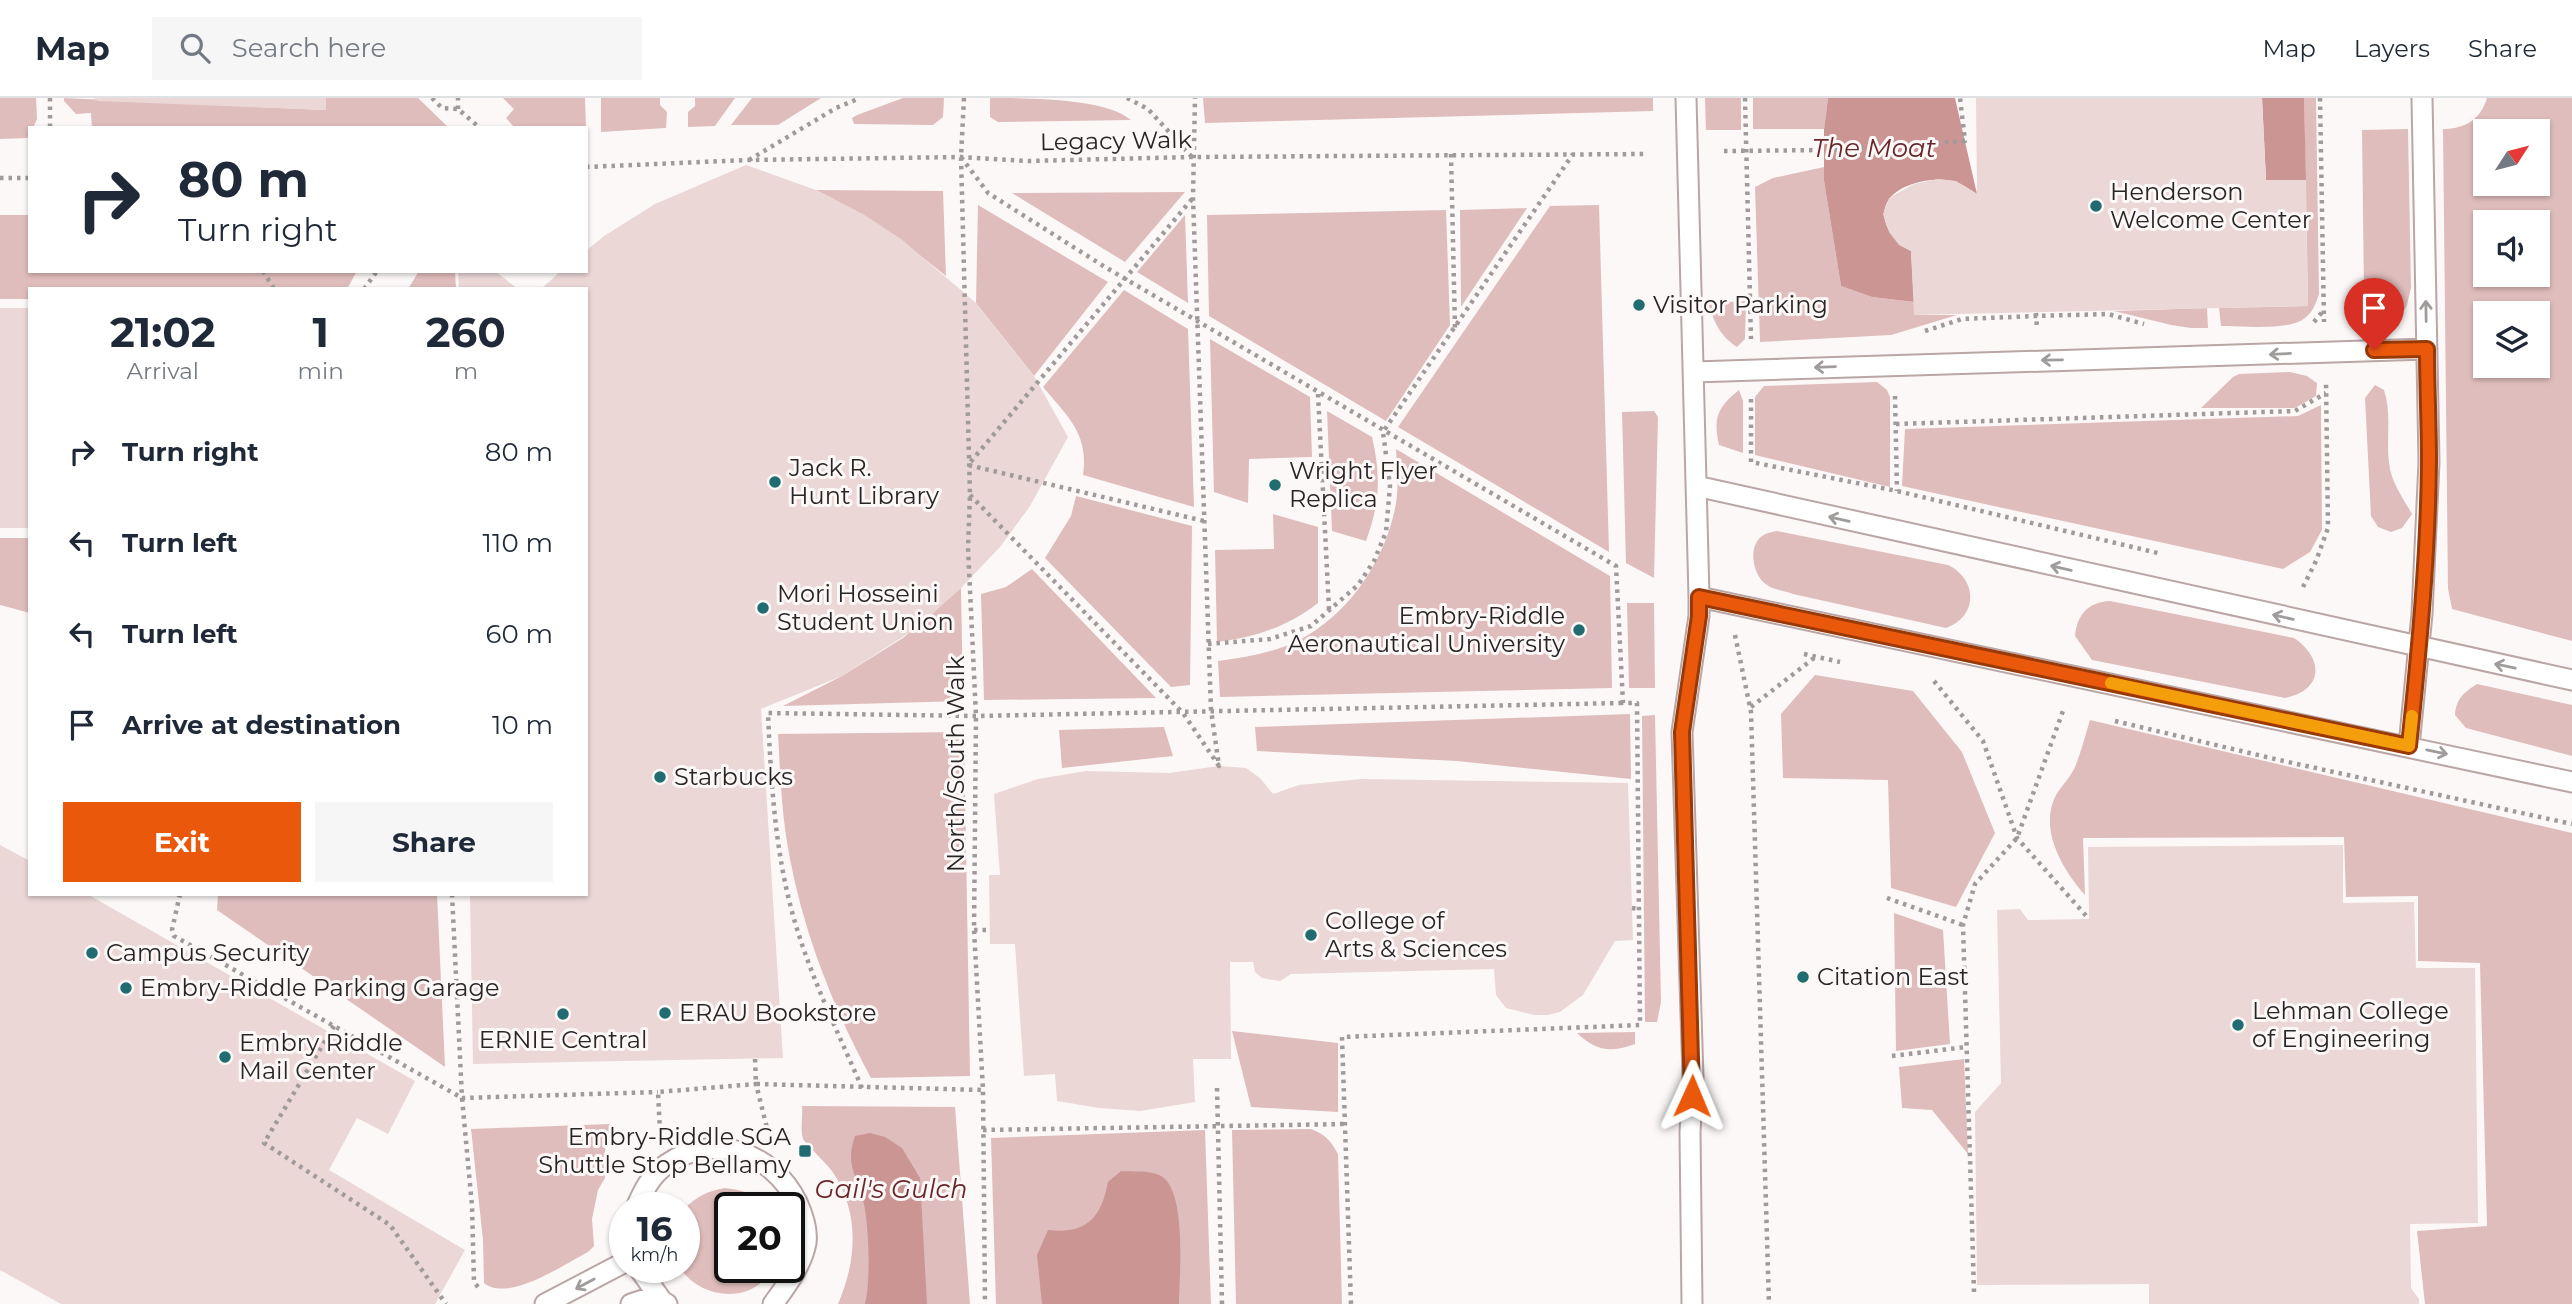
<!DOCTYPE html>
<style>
body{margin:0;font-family:Montserrat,sans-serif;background:#f6f6f7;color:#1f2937;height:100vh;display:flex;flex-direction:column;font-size:26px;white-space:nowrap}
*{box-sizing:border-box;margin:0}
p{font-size:23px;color:#747a83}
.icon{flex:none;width:38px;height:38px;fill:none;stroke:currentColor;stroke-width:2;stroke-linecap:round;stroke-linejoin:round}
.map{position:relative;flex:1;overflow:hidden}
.details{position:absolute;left:28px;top:189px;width:560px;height:609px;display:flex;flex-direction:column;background:#fff;border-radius:0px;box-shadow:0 2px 5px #0004}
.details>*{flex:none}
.top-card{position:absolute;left:28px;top:28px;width:560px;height:147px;border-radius:0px;box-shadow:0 2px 5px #0004;background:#fff;color:#1f2937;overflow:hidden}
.needle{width:46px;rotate:54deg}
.tools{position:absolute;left:2473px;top:21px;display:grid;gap:14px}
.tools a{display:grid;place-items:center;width:77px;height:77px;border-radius:0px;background:#fff;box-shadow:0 2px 5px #0004;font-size:35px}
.speed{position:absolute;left:609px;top:1094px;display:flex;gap:14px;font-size:35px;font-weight:700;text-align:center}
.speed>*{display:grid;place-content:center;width:91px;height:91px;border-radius:50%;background:#fff;box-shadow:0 2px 5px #0004;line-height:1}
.speed small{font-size:18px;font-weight:400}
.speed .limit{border:4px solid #111;border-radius:10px;background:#fff;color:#111}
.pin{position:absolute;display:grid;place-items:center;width:60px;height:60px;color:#fff;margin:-72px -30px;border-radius:50% 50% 50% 0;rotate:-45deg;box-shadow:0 0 7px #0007}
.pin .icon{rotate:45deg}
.me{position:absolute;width:77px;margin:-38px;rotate:1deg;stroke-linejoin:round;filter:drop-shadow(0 0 5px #0008)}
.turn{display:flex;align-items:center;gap:24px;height:147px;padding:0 35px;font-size:32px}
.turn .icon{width:91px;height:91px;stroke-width:2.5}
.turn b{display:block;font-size:49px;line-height:60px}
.eta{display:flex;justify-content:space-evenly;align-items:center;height:119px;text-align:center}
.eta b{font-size:42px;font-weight:700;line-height:49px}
.action{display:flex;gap:14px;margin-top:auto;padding:14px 35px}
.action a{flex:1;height:80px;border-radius:0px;background:#ea580c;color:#fff;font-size:28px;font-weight:700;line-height:80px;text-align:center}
.action a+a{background:#f6f6f7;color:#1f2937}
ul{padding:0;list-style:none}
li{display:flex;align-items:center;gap:21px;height:91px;padding:0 35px}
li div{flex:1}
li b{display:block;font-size:26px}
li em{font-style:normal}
header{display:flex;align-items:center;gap:42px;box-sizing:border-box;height:98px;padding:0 35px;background:#fff;border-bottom:2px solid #e0e1e3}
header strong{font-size:33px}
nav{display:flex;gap:38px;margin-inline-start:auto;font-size:24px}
.search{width:490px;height:63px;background:#f6f6f7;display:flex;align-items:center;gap:18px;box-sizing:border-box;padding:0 24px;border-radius:0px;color:#747a83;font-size:26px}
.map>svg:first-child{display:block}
</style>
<header>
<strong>Map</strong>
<div class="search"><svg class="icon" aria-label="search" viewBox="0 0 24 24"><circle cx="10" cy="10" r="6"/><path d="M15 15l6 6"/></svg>Search here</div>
<nav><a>Map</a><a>Layers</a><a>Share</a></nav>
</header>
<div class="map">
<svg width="2572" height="1206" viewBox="0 0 2572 1206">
<rect width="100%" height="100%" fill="#fcf8f8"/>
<!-- green -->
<path fill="#dfbdbc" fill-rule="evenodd" d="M0 0H36L37 21 33 30H30L28 40 0 41Z
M64 0 325 12 326 0H418L449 30H92L91 15 76 16 64 3Z
M503 0H585L586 30H515L506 20 514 11Z
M601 0H660V7L667 14 666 30 601 34Z
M695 0H735L715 28 688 29V14L695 8Z
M752 0H821L778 27H731Z
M903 0H944L943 19 933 27 854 26 852 20 857 17Z
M990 0C1027 0 1106 0 1131 22L998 24 990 19Z
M1203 0H1653V13L1205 25Z
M1705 0H1741V32H1706Z
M1753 0H1828L1824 31H1753Z
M2304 0H2316L2319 196C2316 205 2313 214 2305 220 2290 233 2242 228 2221 228L2219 210 2308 208Z
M2487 0H2572V543L2452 511 2448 491 2443 31C2465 31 2481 21 2487 0ZM2485 33H2538V86H2485ZM2485 124H2538V177H2485ZM2485 215H2538V268H2485Z
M2408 31 2411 190 2407 207 2400 219C2376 224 2370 218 2364 196L2362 32Z
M1824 69V83L1841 188 1872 199 1914 204V217H1957L1891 237 1760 244 1755 89 1773 80Z
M816 92 943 93 946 178C903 143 866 117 816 92Z
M1185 94 1125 164 1012 95Z
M978 107 1108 184 1034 278 976 205Z
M1599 107 1609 454 1398 329 1550 108Z
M1527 110 1461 209 1460 112Z
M1446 112 1450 227 1386 323 1209 218 1207 117Z
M0 117H30V173H357L347 191H30V201H0Z
M1185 117 1188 205 1137 174Z
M419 173H455L456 191H408Z
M1124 192 1188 231 1194 409 1083 377C1089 336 1068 319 1043 289Z
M1746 203 1745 241 1737 249C1720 238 1714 224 1708 205Z
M2207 210 2208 230H2191L2171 227 2114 213Z
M1210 241 1310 299 1312 359 1249 361 1248 405 1214 394Z
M2290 274 2307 278 2317 285 2316 298 2295 310H2201L2233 279 2239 276Z
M1877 284 1887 292 1890 299V389L1755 357V299L1764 288Z
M2375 287 2384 292C2392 316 2386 341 2389 365 2391 384 2403 400 2412 416L2402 430 2391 434 2378 429 2371 418 2365 300Z
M1739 292 1743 303V355L1719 347C1713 321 1717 309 1739 292Z
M2321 307 2322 432 2310 454 2283 471 1902 388 1905 331 2298 318Z
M1327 313 1372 339C1381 378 1380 405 1366 443L1332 433Z
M1654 313 1658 319 1654 480 1626 465 1622 314Z
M1396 351 1610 478 1612 590 1220 599 1218 563C1242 560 1264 556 1286 548 1344 525 1386 464 1396 405 1399 387 1397 368 1396 351Z
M1076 398 1192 428 1190 587 1171 589 1045 460 1071 418Z
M1273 416 1318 429V505C1287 529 1256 539 1217 544L1215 452 1274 451Z
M1777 433 1948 467C1978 481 1978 519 1946 530L1793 496C1785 493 1774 492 1767 487 1753 478 1747 449 1762 438 1766 435 1772 434 1777 433Z
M0 440H30V515L0 507Z
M1032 471 1156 600 984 602 981 496 1006 489Z
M961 490 963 603 783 608 842 578 903 540Z
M2110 503 2294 540C2324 560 2324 592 2285 600L2092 562 2075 538C2077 517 2088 504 2110 503Z
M1627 505H1654L1655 590H1629Z
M1815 577 1913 593 1962 654 1995 735 1956 809 1891 790 1888 682 1783 680 1781 616Z
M2477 586 2572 607V658L2466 630 2455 617C2456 601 2463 595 2477 586Z
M1630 616 1631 681 1457 663 1257 653 1255 629Z
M1655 617 1661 904 1657 924H1645L1642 618Z
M2090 622 2572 735V1206H2425L2417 1133 2487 1128 2480 865 2418 863V798L2346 799 2344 739 2083 740 2085 797C2063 772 2038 731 2056 697 2062 687 2070 680 2075 669 2081 655 2085 638 2090 622Z
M1164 629 1173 658 1062 670 1059 632Z
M964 634 970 978 871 980C830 904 799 823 786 738 781 704 780 670 778 636Z
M218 796H437L445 969 217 812Z
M1894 815 1943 832 1950 946 1896 953Z
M1232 933 1338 945V1014L1251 1009Z
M1635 934V946C1610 955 1596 953 1577 935Z
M1964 961 1968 1056 1932 1012 1902 1010 1899 969Z
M802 1008 955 1009 970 1206H838C857 1162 860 1114 832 1073 826 1065 806 1046 803 1041 800 1033 803 1017 802 1008Z
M610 1026 612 1031 605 1051V1080L598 1092 592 1121 594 1148 588 1154C565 1166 508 1205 484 1185L483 1142 471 1031Z
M1311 1031C1326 1037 1331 1043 1338 1056L1342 1206H1236L1232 1032Z
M1205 1032 1211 1206H996L991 1040Z
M725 1090C743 1092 755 1096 768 1109L730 1110V1169H774C754 1206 703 1204 679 1169H684V1111C697 1098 708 1093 725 1090Z"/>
<!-- water -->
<path fill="#cb9594" d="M1828 0H1955L1977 96C1969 91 1961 85 1953 83 1934 79 1903 84 1890 100 1874 120 1894 144 1911 153L1914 204 1872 199 1841 188 1824 83V31Z
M2262 0H2304L2306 82H2266Z
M870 1035 885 1039 902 1050 920 1080 927 1206H865C871 1183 869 1125 863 1102 856 1075 845 1067 855 1038Z
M1121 1073C1132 1074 1149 1072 1159 1077 1188 1089 1179 1179 1179 1206H1042L1037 1157 1048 1132C1086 1136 1101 1121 1108 1084Z"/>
<!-- building -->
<path fill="#ead7d6" d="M94 0H326V12L98 3Z
M1976 0H2262L2266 82H2306L2308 208 1914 217 1911 153 1899 147 1889 134 1883 116 1889 100 1914 86 1938 81 1956 83 1977 96Z
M746 67 816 92 863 116 901 141 976 205 1034 278 1068 339 1030 408 1000 449 961 490 918 529 842 578 761 611 783 960 473 966 470 796H586V191H541L561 173H586V153L604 138 655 106Z
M458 173H495L518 191H459Z
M0 210H30V430H0Z
M1219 668 1246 670 1260 680 1273 696 1299 687 1362 681 1628 685 1633 842 1615 843 1583 897 1560 914 1548 917H1534L1506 910 1496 897 1494 871 1291 876 1280 883 1262 880 1255 874 1253 864H1230L1231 961H1193L1195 1004 1140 1013 1099 1010 1057 1003 1055 976 1024 978 1015 846H990L989 777H1000L994 696 1038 681 1086 673 1169 675Z
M0 747 30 763V796H87L415 983 388 1036 357 1020 329 1072 465 1152 435 1206H61L0 1172Z
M2343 747V805L2414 804 2416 870H2475L2478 1125 2410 1126 2411 1190 2419 1201V1206H2149V1186L1977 1187 1975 1014 2001 985 1997 812 2020 811 2028 822 2089 821 2088 749Z"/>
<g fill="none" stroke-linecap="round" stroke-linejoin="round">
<defs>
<path id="service" d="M1686 0 1699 499V518L1682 634 1693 979 1690 1034 1692 1206
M1694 274 2427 251
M1696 388 2572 582
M1699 499 2572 684
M2409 648 2422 516 2429 364 2422 0
M636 1110C643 1093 651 1077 667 1066 714 1034 772 1054 797 1104 802 1115 808 1132 806 1145 802 1167 786 1188 773 1206
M638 1169 662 1203 667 1206
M545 1206 625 1164
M631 1206 658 1197"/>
</defs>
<!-- service casing -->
<use href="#service" stroke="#b9a6a5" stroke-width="23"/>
<!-- path -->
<path stroke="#a09a9a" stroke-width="4.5" stroke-dasharray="3.5 5" stroke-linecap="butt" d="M50 0V30
M432 0 442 10 458 11 480 30
M964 0 961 59 970 397 968 450 976 618 974 832 983 992 985 1206
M1127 0 1148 11 1192 59
M1745 0 1751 241
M2320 0 2324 224
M458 11V0
M1724 53 1825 52 1965 43 1960 0
M1451 56 1455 230
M961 59 988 95 1105 169 1616 468 1623 605H1637L1640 927 1342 939 1351 1206
M749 62 836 10 860 0
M586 69 748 62 961 59 1029 63 1192 59 1647 56
M0 80H30
M1192 101 968 367 1204 423
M263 173 274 191
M364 191 377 173
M2036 215 2037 231
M2314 224 2323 213
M1925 233 1962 221 2036 218 2108 216 2144 226
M1318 296 1329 511
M1895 298 1897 393
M1751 301V364L1897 393 2162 456
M1896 326 2295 313 2326 295
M970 397 1183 615 1219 668 1211 612 1193 100 1195 0
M2303 489 2316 463 2328 430 2326 285
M1735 537 1751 614 1769 1206
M1208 546 1270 541 1311 528 1358 487 1374 463 1386 434 1390 388 1383 334 1573 56
M1804 556 1840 564
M1934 583 1983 643 2017 740 2089 821
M1751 609 1814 560
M2115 623 2279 662 2572 726
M180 796 172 832 174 838 462 1000 472 1108 474 1184 478 1189
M452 796 462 1000 658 994
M1887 800 1963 827
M1632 810 1639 811
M974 832H989
M334 928 264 1045 390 1127 446 1206
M1892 958 1966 949
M755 961 756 986 983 992
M862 990C838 934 811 880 794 821 775 755 771 684 768 615L976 618 1623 605
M1217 990 1222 1206
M983 1032 1346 1026
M660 1034 658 994 756 986 767 1030
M1974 1194 1963 827 1975 786 2017 740 2064 610"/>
<!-- service -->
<use href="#service" stroke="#fff" stroke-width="19"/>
</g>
<!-- one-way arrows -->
<defs><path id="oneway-shaft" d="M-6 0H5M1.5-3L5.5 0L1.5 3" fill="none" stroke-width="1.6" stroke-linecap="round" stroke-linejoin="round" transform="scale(1.75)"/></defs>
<g stroke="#a09c9c">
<use href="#oneway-shaft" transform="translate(2426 213) rotate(-91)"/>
<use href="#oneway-shaft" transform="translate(2280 256) rotate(177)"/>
<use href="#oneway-shaft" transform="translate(2052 262) rotate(179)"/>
<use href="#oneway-shaft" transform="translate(1825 269) rotate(178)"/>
<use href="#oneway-shaft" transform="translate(1839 421) rotate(-167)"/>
<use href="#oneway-shaft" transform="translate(2061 470) rotate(-167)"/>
<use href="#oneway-shaft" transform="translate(2283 519) rotate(-167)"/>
<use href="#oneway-shaft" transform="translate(2505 568) rotate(-168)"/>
<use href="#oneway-shaft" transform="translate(2437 654) rotate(12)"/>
<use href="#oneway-shaft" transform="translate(585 1186) rotate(152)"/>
</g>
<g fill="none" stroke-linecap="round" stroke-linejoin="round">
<defs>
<path id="route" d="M1692 998 1682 634 1699 518V499L2409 648C2419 554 2428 459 2429 364 2429 327 2427 289 2427 251L2374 252"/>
</defs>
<!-- route casing -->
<use href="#route" stroke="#983908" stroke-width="18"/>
<!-- route -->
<use href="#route" stroke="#ea580c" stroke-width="12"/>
<!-- slow -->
<path stroke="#f59e0b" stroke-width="12" d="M2111 585 2409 648 2412 618"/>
</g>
<!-- markers -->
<g fill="#206c70" stroke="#fcf8f8" stroke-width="2.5">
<circle cx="2096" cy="108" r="7"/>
<circle cx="1639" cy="207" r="7"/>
<circle cx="775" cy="384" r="7"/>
<circle cx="1275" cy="387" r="7"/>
<circle cx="763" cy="510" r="7"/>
<circle cx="1579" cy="532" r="7"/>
<circle cx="660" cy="679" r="7"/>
<circle cx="1311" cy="837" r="7"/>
<circle cx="92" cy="855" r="7"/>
<circle cx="1803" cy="879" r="7"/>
<circle cx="126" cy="890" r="7"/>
<circle cx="665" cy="915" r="7"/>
<circle cx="563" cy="916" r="7"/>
<circle cx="2238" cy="927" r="7"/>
<circle cx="225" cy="959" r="7"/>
<rect x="798" y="1046" width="14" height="14" rx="3.5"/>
</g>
<g text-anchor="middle" stroke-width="6" stroke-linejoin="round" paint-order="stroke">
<!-- street labels -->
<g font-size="24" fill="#2b2424" stroke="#fcf8f8">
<text transform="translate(1116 43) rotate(-1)" y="8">Legacy Walk</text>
<text transform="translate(956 666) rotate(-90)" y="8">North/South Walk</text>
</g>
<!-- poi labels -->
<g font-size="24" fill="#2b2424" stroke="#fcf8f8" text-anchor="start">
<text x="2110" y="102">Henderson<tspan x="2110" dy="28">Welcome Center</tspan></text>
<text x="1653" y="215">Visitor Parking</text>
<text x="789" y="378">Jack R.<tspan x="789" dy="28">Hunt Library</tspan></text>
<text x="1289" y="381">Wright Flyer<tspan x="1289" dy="28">Replica</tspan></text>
<text x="777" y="504">Mori Hosseini<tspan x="777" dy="28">Student Union</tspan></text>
<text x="1565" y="526" text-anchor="end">Embry-Riddle<tspan x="1565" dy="28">Aeronautical University</tspan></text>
<text x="674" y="687">Starbucks</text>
<text x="1325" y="831">College of<tspan x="1325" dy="28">Arts &amp; Sciences</tspan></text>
<text x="106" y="863">Campus Security</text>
<text x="1817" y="887">Citation East</text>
<text x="140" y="898">Embry-Riddle Parking Garage</text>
<text x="2252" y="921">Lehman College<tspan x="2252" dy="28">of Engineering</tspan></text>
<text x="679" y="923">ERAU Bookstore</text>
<text x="563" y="950" text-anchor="middle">ERNIE Central</text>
<text x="239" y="953">Embry Riddle<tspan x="239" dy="28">Mail Center</tspan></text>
<text x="791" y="1047" text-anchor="end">Embry-Riddle SGA<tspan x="791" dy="28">Shuttle Stop Bellamy</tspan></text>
</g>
<!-- water labels -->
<g font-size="26" font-style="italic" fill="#69272a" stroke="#fcf8f8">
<text x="1874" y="59">The Moat</text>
<text x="891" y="1100">Gail's Gulch</text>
</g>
</g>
</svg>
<div class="tools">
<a><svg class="needle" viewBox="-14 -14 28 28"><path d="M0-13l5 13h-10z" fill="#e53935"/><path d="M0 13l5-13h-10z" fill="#747a83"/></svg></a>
<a><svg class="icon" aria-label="sound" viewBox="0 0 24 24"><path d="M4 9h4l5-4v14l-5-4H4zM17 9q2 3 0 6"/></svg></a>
<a><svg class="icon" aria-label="layers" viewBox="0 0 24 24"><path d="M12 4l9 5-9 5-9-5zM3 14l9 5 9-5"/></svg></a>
</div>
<div class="speed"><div>16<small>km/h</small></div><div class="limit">20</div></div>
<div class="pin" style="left:2374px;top:252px;background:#d93025"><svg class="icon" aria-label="arrive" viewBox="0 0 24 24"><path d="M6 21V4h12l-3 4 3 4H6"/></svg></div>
<svg class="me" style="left:1692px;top:998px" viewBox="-20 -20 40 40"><path d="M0-17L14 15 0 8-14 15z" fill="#ea580c" stroke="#fff" stroke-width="4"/></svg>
<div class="top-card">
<div class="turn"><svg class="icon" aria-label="right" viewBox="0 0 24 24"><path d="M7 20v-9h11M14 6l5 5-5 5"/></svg><div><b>80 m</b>Turn right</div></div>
</div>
<section class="details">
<div class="eta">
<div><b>21:02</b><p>Arrival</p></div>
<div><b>1</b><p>min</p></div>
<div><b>260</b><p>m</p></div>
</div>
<ul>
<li><svg class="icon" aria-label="right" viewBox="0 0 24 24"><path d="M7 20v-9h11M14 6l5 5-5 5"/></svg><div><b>Turn right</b></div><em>80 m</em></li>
<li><svg class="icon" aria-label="left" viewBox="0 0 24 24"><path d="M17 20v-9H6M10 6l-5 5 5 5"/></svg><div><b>Turn left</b></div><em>110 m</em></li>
<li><svg class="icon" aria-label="left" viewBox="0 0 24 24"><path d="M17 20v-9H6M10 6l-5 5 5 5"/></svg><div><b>Turn left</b></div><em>60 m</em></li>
<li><svg class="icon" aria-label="arrive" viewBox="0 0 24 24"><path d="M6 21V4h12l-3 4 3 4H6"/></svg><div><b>Arrive at destination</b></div><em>10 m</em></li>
</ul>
<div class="action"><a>Exit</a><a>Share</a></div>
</section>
</div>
